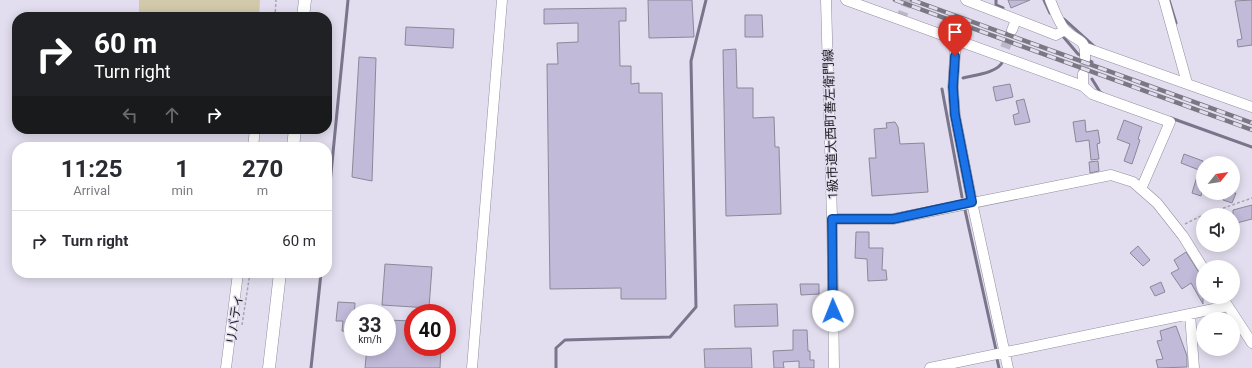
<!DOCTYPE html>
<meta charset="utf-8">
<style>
body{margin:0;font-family:Roboto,"Noto Sans JP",sans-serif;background:#f7f7f7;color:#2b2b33;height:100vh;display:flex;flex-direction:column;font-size:15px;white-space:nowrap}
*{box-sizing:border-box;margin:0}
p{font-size:13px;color:#7c7c81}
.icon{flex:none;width:22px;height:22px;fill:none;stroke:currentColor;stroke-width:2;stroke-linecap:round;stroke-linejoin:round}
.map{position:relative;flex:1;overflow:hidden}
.details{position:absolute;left:12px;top:142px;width:320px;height:136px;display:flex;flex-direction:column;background:#fff;border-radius:16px;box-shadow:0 2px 10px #0003}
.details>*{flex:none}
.banner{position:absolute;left:12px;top:12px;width:320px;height:122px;border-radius:16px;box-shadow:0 2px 10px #0003;background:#202124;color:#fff;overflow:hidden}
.needle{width:26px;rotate:60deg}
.tools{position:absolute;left:1196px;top:156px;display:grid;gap:8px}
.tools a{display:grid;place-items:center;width:44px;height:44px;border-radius:50%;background:#fff;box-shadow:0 2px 10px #0003;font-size:20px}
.speed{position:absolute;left:344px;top:304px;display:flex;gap:8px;font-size:20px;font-weight:700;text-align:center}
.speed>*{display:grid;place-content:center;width:52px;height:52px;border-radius:50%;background:#fff;box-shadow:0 2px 10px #0003;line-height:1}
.speed small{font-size:10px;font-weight:400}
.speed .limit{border:6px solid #d22;background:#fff;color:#111}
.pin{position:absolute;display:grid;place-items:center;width:34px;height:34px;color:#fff;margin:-41px -17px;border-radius:50% 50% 50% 0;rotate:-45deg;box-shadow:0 0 4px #0007}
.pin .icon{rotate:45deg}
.me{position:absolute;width:44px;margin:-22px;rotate:359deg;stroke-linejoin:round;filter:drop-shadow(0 0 3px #0008)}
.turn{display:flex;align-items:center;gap:14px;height:84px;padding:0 16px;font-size:18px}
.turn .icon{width:52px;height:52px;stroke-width:2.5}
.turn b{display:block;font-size:28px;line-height:34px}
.lanes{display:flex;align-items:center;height:38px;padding:0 16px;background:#0003;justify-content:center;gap:20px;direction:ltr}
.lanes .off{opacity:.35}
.eta{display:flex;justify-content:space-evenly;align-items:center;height:68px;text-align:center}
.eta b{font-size:24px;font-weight:700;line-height:28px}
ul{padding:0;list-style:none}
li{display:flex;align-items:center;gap:12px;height:60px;padding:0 16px;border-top:1px solid #e1e1e2}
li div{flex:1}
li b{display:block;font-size:15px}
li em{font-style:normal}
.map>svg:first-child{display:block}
</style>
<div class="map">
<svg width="1252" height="368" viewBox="0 0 1252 368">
<rect width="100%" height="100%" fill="#e2deef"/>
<!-- green -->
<path fill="#d1c9aa" d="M139 0H260L259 17 139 12Z"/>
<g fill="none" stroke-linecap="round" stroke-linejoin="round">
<!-- stream -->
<path stroke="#7b758c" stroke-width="3" d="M996 0V5L1003 8
M1044 0 1050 13
M1169 0 1176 23
M1064 19 1094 46
M1061 34 1078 54 1092 62
M963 78C975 75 998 73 1003 61
M1092 79 1100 92 1102 93
M942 89 962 197
M1171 118 1252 147
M965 210 996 350
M327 214 348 0
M997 359 999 368
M311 368 321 273
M556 368V348L565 340 670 337 696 307 691 61 706 0"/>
</g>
<!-- building -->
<path fill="#c1bad9" stroke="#8b8897" d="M648 0H692L694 37 649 38Z
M1008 0H1030L1011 8Z
M1252 0V45L1238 47 1237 40 1242 39 1235 1Z
M626 8V21H619L620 66H631V84L639 83V93H662L666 299H621V288L550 289 547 64H558L557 43 578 42V23L544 24V9Z
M745 15H762L763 37H745Z
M406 27 454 29 453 48 405 45Z
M736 49 737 88H753V118L774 117 775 147H779L781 214 726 216 723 50Z
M359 57 376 58 372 181 352 177Z
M1010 84 1013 97 996 101 993 87Z
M1024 99 1030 122 1015 125 1013 115 1019 113 1016 101Z
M1085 120 1086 132 1098 130 1100 143 1097 144 1099 159 1091 160 1089 140 1076 142 1073 122Z
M1124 120 1142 127 1138 139 1140 140 1132 164 1124 161 1130 144 1117 139Z
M895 122 898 127 900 144 924 143 928 192 872 196 869 158H876L874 129 887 128 886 123Z
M1184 154 1203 161V188L1201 196 1192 193 1199 170 1181 163Z
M1098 161 1099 171 1090 173 1089 162Z
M1225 193H1236L1232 203 1223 200Z
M1252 205V219L1233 224V210Z
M856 232H869V248H883L882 270H886L887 280 868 281 867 259 855 258Z
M1138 246 1150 260 1143 266 1130 253Z
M1186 252 1203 279V304L1191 283 1182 289 1171 273 1179 269 1174 260Z
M385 264 432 267 429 308 382 305Z
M1161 282 1165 292 1155 296 1150 287Z
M800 284H819V294L801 295Z
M338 302 355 303 353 332 342 331 343 321H336Z
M777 304 778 326 735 327 734 305Z
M387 320 413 321V347H441L440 368H365L367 347H387Z
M1176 326 1187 356V367L1158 368 1156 360 1163 359 1157 341 1162 340 1160 331Z
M793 330H807L808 351H810V360H814V368H799V361L783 362 784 368H774L773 351 793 350Z
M751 348 752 368H705L704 349Z"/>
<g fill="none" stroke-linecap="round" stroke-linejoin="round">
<!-- minor-tunnel -->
<path stroke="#bcb8c7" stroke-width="10" stroke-dasharray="10 5" stroke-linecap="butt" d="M900 21 908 0
M1005 48 1012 30
M1083 74 1085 59"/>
<defs>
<path id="minor" d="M826 0 832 219 834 368
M846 0 1083 86 1092 94 1170 122 1141 189
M966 0 1056 35 1065 30
M1050 0C1054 9 1059 24 1066 31 1079 43 1086 37 1085 59
M1164 0 1187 83
M1012 30 1016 20
M956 40 953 87 955 115 972 202 1008 368
M1086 48 1252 107
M1083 86V74
M253 147 255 129
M832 219H893L1111 175 1133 182 1157 203 1183 236 1203 268
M1222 297 1252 343
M1190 314 1194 368
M226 368 238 273
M472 368 502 0
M930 368 1228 306"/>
<path id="major" d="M303 17 305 0
M293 147 295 129
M269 368 280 273"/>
</defs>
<!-- minor casing -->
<use href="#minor" stroke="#918e9d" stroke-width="11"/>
<!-- major casing -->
<use href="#major" stroke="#918e9d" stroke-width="13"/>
<!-- path -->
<path stroke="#a9a5b3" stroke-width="1.5" stroke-dasharray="3 2" stroke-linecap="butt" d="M275 17 276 0
M1204 215 1252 198
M1185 224 1203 215
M242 325 250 273"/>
<!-- minor -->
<use href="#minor" stroke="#fff" stroke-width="10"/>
<!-- major -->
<use href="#major" stroke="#fff" stroke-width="12"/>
<defs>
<path id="rail" d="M895 0 1252 130
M912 0 1252 123"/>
</defs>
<!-- rail casing -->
<use href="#rail" stroke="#7b7883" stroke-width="4.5"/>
<!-- rail -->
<use href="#rail" stroke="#e2deef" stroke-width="3" stroke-dasharray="9" stroke-linecap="butt"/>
</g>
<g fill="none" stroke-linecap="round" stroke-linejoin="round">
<defs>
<path id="route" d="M833 311 832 219H893L972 202 955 115 953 87 955 56"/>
</defs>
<!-- route casing -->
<use href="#route" stroke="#114b97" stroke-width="10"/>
<!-- route -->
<use href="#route" stroke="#1a73e8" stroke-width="7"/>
</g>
<g text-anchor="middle" stroke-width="3" stroke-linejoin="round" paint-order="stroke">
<!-- street labels -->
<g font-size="13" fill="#232127" stroke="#e2deef">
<text transform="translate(830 124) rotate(-92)" y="5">1級市道大西町善左衛門線</text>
<text transform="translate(234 319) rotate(-82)" y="5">リバティ</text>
</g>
</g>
</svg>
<div class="tools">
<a><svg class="needle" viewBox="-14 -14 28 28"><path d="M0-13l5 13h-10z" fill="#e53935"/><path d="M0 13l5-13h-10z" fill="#7c7c81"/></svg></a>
<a><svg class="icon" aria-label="sound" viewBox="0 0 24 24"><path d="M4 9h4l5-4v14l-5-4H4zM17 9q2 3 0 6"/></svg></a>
<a>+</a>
<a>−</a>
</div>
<div class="speed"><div>33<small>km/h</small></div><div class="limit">40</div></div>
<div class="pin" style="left:955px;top:56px;background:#d93025"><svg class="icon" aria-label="arrive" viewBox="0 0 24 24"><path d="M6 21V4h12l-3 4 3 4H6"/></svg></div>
<svg class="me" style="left:833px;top:311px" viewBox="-20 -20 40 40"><circle r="19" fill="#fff"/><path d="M0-13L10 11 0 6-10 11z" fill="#1a73e8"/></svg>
<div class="banner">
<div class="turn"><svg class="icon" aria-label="right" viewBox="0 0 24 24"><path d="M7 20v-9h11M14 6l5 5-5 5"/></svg><div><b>60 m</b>Turn right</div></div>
<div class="lanes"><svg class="icon off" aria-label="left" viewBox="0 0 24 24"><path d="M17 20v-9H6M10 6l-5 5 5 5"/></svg><svg class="icon off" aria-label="ahead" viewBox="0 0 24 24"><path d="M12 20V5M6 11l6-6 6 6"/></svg><svg class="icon" aria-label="right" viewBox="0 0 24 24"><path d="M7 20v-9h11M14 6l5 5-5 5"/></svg></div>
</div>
<section class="details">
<div class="eta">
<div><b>11:25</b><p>Arrival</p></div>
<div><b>1</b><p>min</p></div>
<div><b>270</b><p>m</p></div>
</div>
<ul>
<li><svg class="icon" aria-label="right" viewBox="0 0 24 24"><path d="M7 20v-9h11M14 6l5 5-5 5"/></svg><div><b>Turn right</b></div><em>60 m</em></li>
</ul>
</section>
</div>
